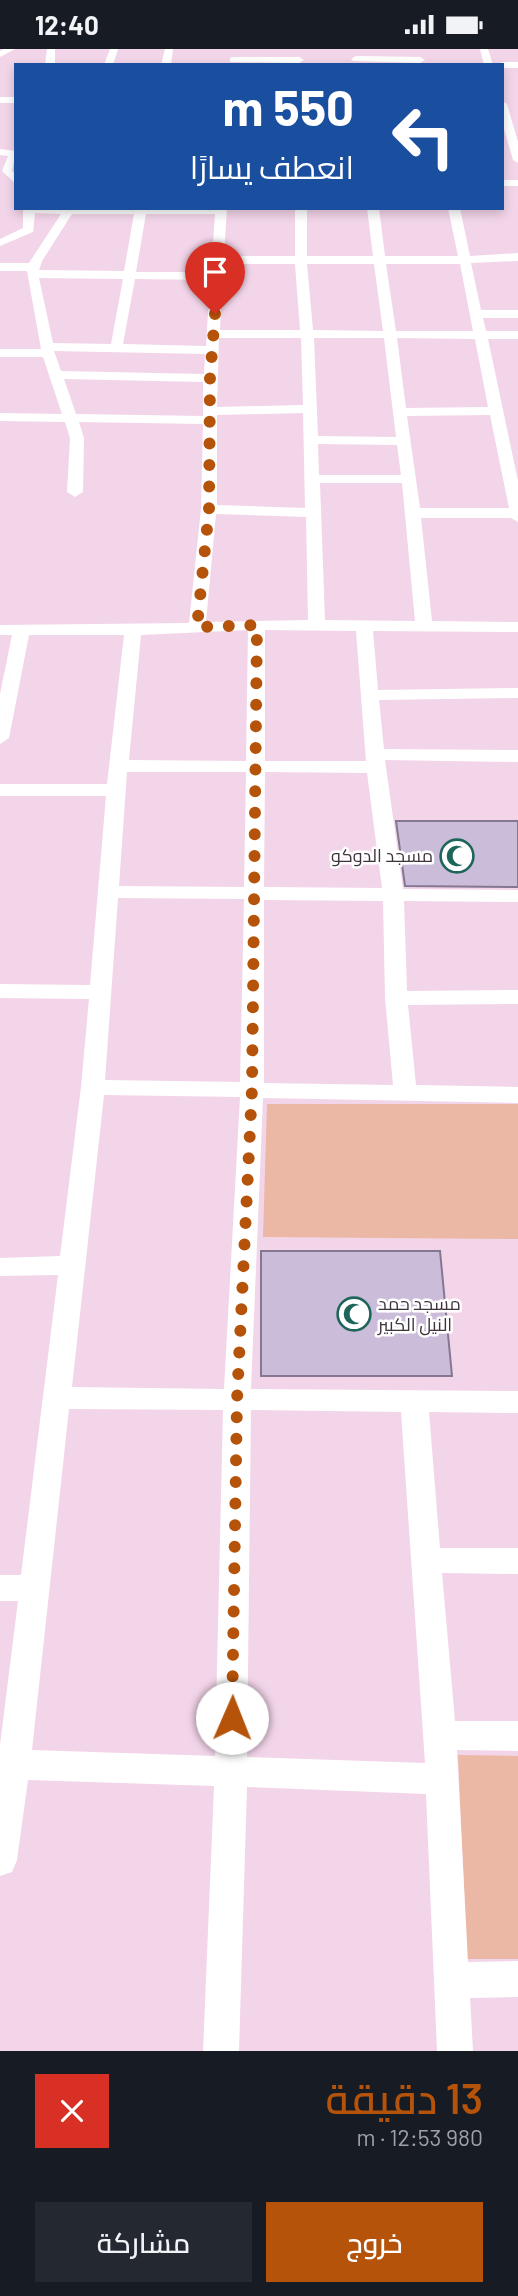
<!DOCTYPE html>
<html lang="ar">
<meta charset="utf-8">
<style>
body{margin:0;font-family:Barlow,Cairo,sans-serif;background:#242831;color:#f1f3f6;direction:rtl;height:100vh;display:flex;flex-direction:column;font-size:26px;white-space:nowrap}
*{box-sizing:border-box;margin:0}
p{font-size:23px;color:#9ea1a6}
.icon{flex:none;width:38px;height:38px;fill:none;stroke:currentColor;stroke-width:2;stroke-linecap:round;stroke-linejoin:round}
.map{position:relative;height:2002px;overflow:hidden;direction:ltr}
.side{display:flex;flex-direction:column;background:#171b24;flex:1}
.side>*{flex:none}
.top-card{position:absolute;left:14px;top:14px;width:490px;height:147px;border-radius:0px;box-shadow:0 4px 10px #0003;direction:rtl;background:#1a4fa0;color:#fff;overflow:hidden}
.pin{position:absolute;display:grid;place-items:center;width:60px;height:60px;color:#fff;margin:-72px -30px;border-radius:50% 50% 50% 0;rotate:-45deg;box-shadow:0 0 7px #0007}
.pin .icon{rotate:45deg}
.me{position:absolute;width:77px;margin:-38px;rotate:1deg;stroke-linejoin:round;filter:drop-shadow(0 0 5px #0008)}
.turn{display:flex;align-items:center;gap:24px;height:147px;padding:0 35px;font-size:32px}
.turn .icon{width:91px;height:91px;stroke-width:2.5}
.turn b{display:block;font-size:49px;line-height:60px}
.round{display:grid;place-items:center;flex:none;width:74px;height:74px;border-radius:0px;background:#242831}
.overview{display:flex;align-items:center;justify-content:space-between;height:119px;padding:0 35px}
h1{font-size:42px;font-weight:600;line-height:52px;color:#b45309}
.primary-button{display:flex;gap:14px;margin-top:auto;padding:14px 35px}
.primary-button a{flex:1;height:80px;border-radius:0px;background:#b45309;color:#fff;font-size:28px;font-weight:600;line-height:80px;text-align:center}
.primary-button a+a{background:#242831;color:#f1f3f6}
.status{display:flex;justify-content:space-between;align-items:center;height:49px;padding:0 35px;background:#171b24;direction:ltr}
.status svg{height:19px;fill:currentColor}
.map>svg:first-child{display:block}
</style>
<div class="status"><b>12:40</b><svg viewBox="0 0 49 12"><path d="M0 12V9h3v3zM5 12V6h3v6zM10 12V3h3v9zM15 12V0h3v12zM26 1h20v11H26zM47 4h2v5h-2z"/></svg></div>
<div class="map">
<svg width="518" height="2002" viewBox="0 0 518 2002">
<rect width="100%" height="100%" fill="#f3d5e9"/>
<!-- green -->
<path fill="#eab8a4" d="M267 1055H518V1190L263 1188Z
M458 1706 518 1707V1910H467Z"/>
<!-- building -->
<path fill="#cbbdd9" stroke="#847791" stroke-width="2" d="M396 772H518V838L405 837Z
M261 1202H440L452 1327H261Z"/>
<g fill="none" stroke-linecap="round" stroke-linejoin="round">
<!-- street -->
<path fill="#fff" fill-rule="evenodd" d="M4 0H15L0 8V2Z
M47 0H55V16H45Z
M110 0H118L113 16H104Z
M165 0H173L171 16H161Z
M480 0H488L493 16H484Z
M356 7 420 8 425 11 420 14 353 12 351 10Z
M233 8H299L304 11 299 14 230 13V9Z
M502 13H518V19H502V16H498Z
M0 48H16V54H0Z
M502 52 507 55 518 93V114L513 111 502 73Z
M0 100 16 102 12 122 16 125V135L2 122 8 107 0 106Z
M502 131H518V137H502Z
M23 159H227L224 207H295V159H307V207H373L367 159H379L385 207H458L448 159H460L470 207 518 204V212L471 214 481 261H518V269H483L486 282H518V290H488L518 432V473L511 469H421L432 572 518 573V583L373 582 378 641 518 639V649L379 651 384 700 518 701V713L385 711 403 840 518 841V853L404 852 407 942 518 941V955L408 956 416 1036 518 1038V1054L263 1049 251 1340 518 1342V1364L429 1363 440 1499H518V1525L442 1524 455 1672H518V1702L457 1701 468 1913 518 1912V1948L470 1949 473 2002H437L426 1745 247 1738 239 2002H203L214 1737 28 1731 17 1811 12 1823 0 1827V1696L18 1552H0V1526H21L58 1226 0 1227V1209L60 1207 81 1038 89 950 0 949V935L90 936 106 747H0V735H107L124 586H29L9 689 0 695V645L12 586H0V576L189 574 201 460 203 375 79 373 84 389 83 443 75 448 67 443 70 389 65 373 0 372V364L62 365 43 308H0V300H41L27 222H0V214H29L61 165 35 164 33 183 0 197V190L23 179ZM72 165H134L124 222 39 221 42 212ZM146 165H215L211 223H136ZM223 215H295L300 281H220ZM307 215H374L383 282 313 281ZM386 215H460L473 282H396ZM39 229 123 230 111 295 53 294ZM135 230 210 231 206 297 123 295ZM219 289H301L303 356 217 358ZM314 289H384L396 388 318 387ZM397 289 475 290 488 358 406 359ZM54 302 205 305 204 325 61 322ZM64 330 203 333V367L76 365ZM303 364 305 459 217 456V366ZM490 366 509 459H420L407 367ZM318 395 397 396 401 426H319ZM320 434H402L415 572 325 571ZM216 465 306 468 308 571 206 573ZM248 581 246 712 129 711 141 586ZM265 581 356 582 366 712H265ZM127 723H246L244 838 119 837ZM265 723 367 724 382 839 264 838ZM118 849 244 850 240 1033 105 1031ZM264 851 383 852 385 949 393 1036 264 1034ZM104 1046 240 1048 224 1340 72 1338ZM69 1360 223 1361 215 1707 32 1701ZM251 1361 401 1363 425 1714 247 1708Z"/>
</g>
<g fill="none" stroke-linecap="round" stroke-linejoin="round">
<!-- route -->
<path stroke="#b45309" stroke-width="12" stroke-dasharray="0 21.6" d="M215 265 210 329 209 460 197 578 257 576 252 1040 237 1351 232 1669"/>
</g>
<!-- icons -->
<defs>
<symbol id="mosque-ring" viewBox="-11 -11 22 22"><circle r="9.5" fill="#fff" stroke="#1e665c" stroke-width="1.5"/><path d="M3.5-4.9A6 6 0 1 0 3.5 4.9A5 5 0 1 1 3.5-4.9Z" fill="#1e665c"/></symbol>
</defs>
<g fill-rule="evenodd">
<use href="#mosque-ring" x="438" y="788" width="38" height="38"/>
<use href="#mosque-ring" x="335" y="1246" width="38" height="38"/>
</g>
<g text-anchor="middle" stroke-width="5" stroke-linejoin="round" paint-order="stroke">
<!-- poi labels -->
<g font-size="18" fill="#40343c" stroke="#fff" text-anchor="end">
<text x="433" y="813">مسجد الدوكو</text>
<text x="378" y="1261" text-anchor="start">مسجد حمد<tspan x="378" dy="21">النيل الكبير</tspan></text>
</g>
</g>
</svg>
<div class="pin" style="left:215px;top:265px;background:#d93025"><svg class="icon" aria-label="arrive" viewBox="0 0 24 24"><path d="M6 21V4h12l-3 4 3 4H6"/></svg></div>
<svg class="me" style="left:232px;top:1669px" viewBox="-20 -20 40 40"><circle r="19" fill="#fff"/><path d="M0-13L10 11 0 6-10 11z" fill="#b45309"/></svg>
<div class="top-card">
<div class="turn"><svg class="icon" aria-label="left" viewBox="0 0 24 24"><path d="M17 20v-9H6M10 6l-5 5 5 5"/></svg><div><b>550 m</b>انعطف يسارًا</div></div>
</div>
</div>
<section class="side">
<div class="overview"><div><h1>13 دقيقة</h1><p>980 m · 12:53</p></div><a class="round" style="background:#d93025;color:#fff"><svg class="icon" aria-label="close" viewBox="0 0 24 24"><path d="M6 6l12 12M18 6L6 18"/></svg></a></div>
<div class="primary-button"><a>خروج</a><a>مشاركة</a></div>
</section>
